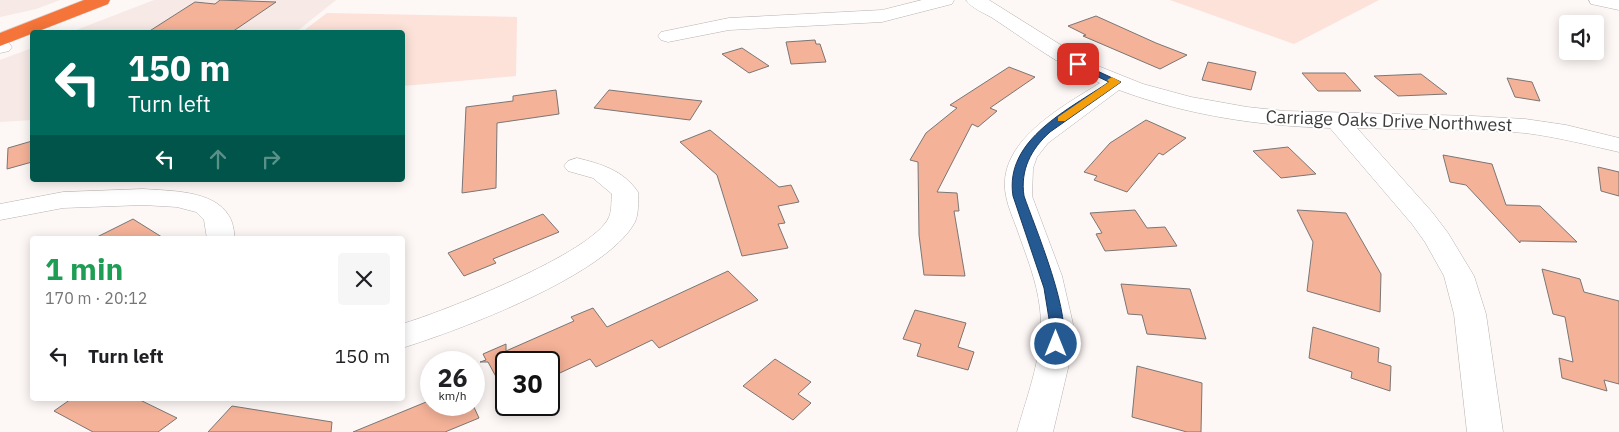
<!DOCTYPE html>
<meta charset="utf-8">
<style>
body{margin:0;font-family:"IBM Plex Sans",sans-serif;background:#f6f6f6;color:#202124;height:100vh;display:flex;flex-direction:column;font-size:19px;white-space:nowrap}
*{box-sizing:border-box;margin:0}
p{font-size:16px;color:#757577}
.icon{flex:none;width:28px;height:28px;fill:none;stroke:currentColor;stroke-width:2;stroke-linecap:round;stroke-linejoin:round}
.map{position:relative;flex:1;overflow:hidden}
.sheet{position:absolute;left:30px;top:236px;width:375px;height:165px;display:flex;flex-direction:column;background:#fff;border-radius:5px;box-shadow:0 2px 12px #0003}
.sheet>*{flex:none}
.hud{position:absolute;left:30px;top:30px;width:375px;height:152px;border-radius:5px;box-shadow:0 2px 12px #0003;background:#00695c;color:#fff;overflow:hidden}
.tools{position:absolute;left:1559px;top:15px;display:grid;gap:10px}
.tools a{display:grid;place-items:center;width:45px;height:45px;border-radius:5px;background:#fff;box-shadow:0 2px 12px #0003;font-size:25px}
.speed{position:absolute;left:420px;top:351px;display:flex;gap:10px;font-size:25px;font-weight:700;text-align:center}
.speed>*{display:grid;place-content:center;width:65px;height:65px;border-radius:50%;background:#fff;box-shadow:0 2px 12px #0003;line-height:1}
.speed small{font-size:12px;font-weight:400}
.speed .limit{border:2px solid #111;border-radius:8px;background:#fff;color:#111}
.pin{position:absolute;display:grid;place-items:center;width:42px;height:42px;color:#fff;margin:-21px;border-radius:10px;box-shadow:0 2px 8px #0006}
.me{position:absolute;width:55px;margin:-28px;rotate:0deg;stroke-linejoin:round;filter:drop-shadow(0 0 4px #0008)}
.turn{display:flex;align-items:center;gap:18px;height:105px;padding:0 15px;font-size:22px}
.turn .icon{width:65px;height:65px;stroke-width:2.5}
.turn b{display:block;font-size:35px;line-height:42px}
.lanes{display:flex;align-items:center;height:48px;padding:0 15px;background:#0003;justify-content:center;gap:25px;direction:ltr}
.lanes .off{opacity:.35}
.round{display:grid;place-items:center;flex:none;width:52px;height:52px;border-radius:5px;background:#f6f6f6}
.headline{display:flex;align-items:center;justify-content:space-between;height:85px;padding:0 15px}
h1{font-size:30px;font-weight:800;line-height:38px;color:#1e9e55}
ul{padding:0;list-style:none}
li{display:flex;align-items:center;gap:15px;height:70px;padding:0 15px}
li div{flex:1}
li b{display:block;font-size:19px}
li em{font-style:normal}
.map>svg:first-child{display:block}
</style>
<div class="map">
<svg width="1619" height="432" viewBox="0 0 1619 432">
<rect width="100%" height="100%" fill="#fdf7f5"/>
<!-- built -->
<path fill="#f7e9e5" d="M0 0H60L36 9 0 17Z
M154 0H336L296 32H71Z
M32 48V120L0 122V60Z"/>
<!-- green -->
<path fill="#fce2d8" d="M1170 0H1379L1294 44Z
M327 13 517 17 516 76 403 86 402 32H302Z"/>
<!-- building -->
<path fill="#f4b298" stroke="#7b7674" d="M220 0 276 2 232 32H148L195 2 215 4Z
M1096 16 1156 43 1187 55 1160 69 1083 36 1086 35 1068 26Z
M815 40 816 44H820L826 62 791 64 786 42Z
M742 48 769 66 749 73 722 54Z
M1208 62 1256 72 1251 90 1202 80Z
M1009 67 1035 77 990 108 997 111 978 127 972 124 937 192 957 193 959 211H954L965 276 924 275 919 235 918 162 910 160 926 133 957 108 950 105Z
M1302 73H1345L1361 91H1318Z
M1421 74 1447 94 1398 96 1374 76Z
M1507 78 1532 82 1540 101 1515 97Z
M556 90 559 114 497 123 496 188 462 193 466 107 513 101V96Z
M609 90 684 99 702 101 690 120 594 108Z
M1146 120 1186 138 1163 155 1159 153 1127 192 1094 180 1097 176 1084 172 1110 143Z
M710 130 779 187 791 185 799 202 778 206 785 223 778 224 788 248 742 256 717 175 680 142Z
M32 141V162L7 169 8 148Z
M1288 147 1316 174 1281 178 1253 151Z
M1443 155 1492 164 1506 205 1540 206 1577 242 1520 241V243L1466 185 1450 182Z
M1598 167 1619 172V196L1601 191Z
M1135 210 1147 228 1165 227 1177 246 1105 251 1096 234 1102 233 1090 213Z
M1297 210 1346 213 1381 274 1380 312 1307 291 1313 242Z
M543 214 559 232 493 259 496 263 464 276 448 253Z
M133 219 165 239H93Z
M1542 269 1580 279 1584 292 1619 301V384L1604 380 1607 391 1562 378 1559 358 1573 362 1565 317 1553 314Z
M728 271 758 300 659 348 652 340 596 367 590 359 549 378V362H506V395L488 362H480L486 360 483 354 506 344V351L574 321 571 317 593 308 607 327Z
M1121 284 1190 289 1206 339 1147 334 1142 315 1128 314Z
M915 310 966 323 958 347 974 352 968 370 917 356 921 344 903 339Z
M1313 327 1379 348 1378 362 1391 366 1390 391 1351 378 1352 372 1309 358Z
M775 359 811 382 798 394 811 403 793 420 743 386Z
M1137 366 1202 383 1201 432H1187L1132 417Z
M71 399H138L177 418 158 432H93L54 411Z
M431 400V405H473L479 418 445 432H353Z
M232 406 332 422 331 432H208Z"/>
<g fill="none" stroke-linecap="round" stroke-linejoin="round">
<defs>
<path id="minor" d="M922 0H954L952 4 882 22 729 30 668 42 661 40 658 36 661 32 729 18 882 10Z
M966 0H989L1088 62 1143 84 1191 97 1247 107 1285 111 1473 116 1525 119 1566 125 1619 138V152C1588 145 1557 137 1525 133 1469 128 1413 130 1357 128L1432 212 1448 233 1474 276 1486 314 1503 432H1467L1454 314 1444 276 1425 242 1412 224 1330 128C1259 126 1186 115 1119 90L1048 143 1037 157 1033 168 1032 196 1062 276 1073 324 1069 364 1053 432H1017C1028 392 1045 351 1040 309 1037 281 1026 255 1017 229 1013 218 1008 207 1006 196 995 142 1062 107 1100 83 1061 67 1029 42 994 19 985 13 972 9 966 0Z
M1589 0H1619V10L1591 4Z
M0 41 9 43 12 47 9 51 0 53Z
M577 158C601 164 623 170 638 192 638 202 639 213 635 222 607 275 460 330 402 348V324C442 312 594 253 609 217 612 210 611 201 612 194L593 178 568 171 564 166 568 161Z
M143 189C170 191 214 190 229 216 233 222 234 231 235 239H207L204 220 196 212 177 207 143 205 63 208 0 220V204L63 192Z"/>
<path id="highway" d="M84 0H110L108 4 0 46V33Z"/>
</defs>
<!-- minor casing -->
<use href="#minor" stroke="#b7b2b0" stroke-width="1"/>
<!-- highway casing -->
<use href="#highway" stroke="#d5d4d4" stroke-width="1"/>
<!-- minor -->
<use href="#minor" fill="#fff" fill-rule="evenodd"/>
<!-- highway -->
<use href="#highway" fill="#f47439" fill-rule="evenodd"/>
</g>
<!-- route -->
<path fill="#255992" stroke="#183a5f" d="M1078 62 1121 82 1050 132C1031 149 1020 170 1024 196 1034 225 1075 321 1061 347H1051L1049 344 1050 325 1044 288 1013 196C1004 139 1070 109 1109 82L1075 66V63Z"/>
<!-- slow -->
<path fill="#f59e0b" d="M1112 77 1121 82 1065 121H1058V117L1109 82 1107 80Z"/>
<g text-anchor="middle" stroke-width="4" stroke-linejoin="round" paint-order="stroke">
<!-- street labels -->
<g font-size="18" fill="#3e3c3b" stroke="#fff">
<text transform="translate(1389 121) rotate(2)" y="6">Carriage Oaks Drive Northwest</text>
</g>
</g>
</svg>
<div class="tools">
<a><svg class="icon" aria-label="sound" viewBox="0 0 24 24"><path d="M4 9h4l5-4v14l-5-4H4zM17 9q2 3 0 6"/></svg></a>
</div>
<div class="speed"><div>26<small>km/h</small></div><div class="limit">30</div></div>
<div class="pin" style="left:1078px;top:64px;background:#d93025"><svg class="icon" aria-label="arrive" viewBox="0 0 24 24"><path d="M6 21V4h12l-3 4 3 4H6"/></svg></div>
<svg class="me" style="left:1056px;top:344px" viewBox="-20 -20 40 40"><circle r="17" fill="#255992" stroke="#fff" stroke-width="3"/><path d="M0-11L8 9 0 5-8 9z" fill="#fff"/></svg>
<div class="hud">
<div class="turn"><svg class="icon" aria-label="left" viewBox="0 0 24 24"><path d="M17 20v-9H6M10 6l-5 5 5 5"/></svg><div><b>150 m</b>Turn left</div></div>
<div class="lanes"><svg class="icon" aria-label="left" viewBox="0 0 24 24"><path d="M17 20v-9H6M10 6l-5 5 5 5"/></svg><svg class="icon off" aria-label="ahead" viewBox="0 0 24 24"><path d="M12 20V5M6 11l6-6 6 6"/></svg><svg class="icon off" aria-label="right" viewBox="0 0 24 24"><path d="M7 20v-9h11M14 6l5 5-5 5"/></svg></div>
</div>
<section class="sheet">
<div class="headline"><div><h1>1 min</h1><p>170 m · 20:12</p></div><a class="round"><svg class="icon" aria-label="close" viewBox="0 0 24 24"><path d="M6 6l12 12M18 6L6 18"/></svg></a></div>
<ul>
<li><svg class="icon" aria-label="left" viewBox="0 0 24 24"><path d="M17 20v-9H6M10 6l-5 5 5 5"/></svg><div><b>Turn left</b></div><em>150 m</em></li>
</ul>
</section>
</div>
